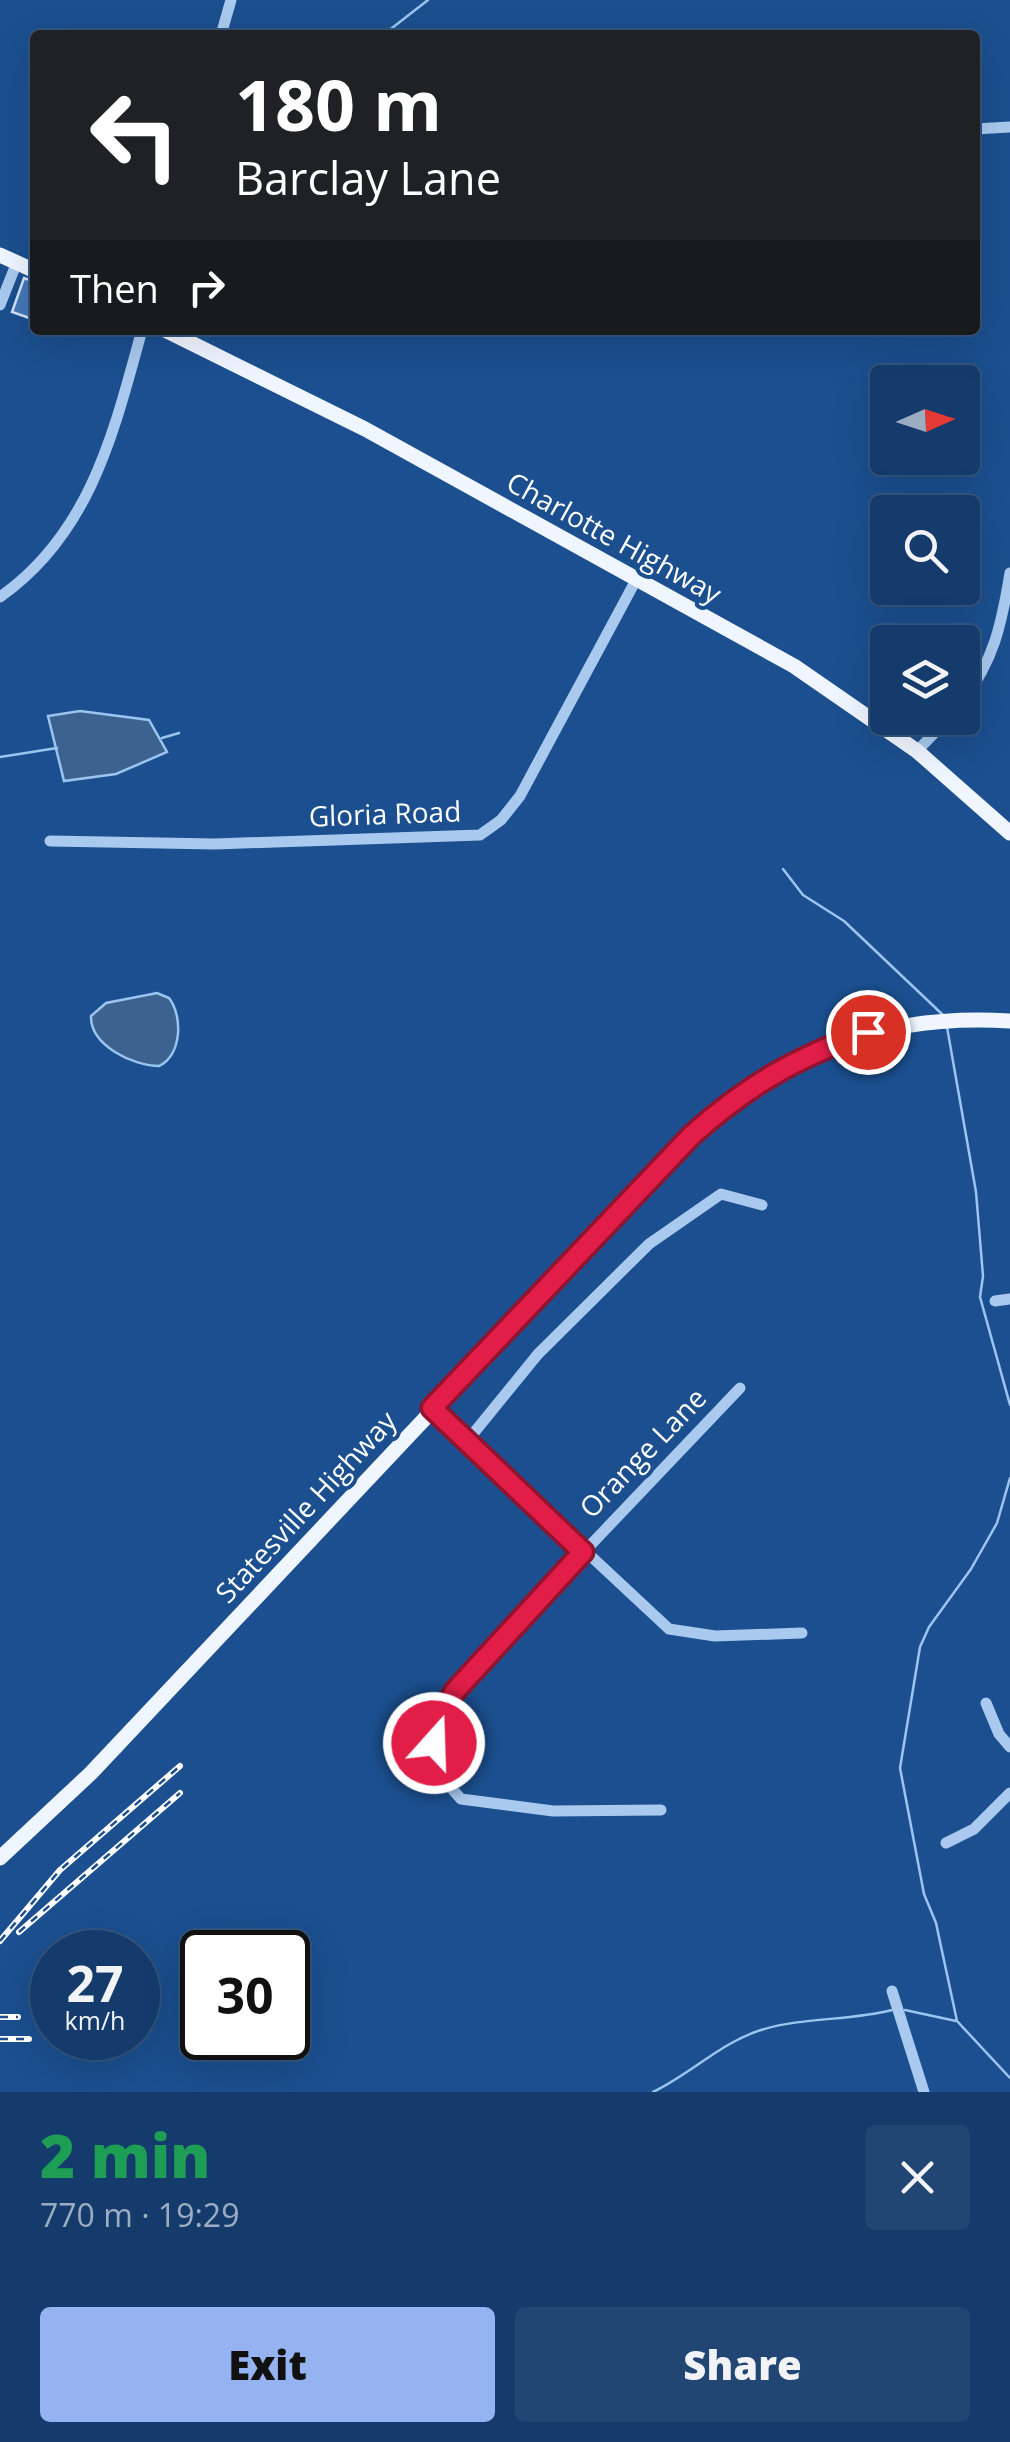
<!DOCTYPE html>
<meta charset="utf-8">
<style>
body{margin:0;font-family:"Open Sans",sans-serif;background:#214673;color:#f1f3f6;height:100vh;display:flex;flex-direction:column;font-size:38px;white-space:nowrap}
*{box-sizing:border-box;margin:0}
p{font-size:32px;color:#9dadc1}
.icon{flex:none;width:55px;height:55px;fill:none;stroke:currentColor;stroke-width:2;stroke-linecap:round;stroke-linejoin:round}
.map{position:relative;height:2092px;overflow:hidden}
.panel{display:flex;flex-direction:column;background:#143b6b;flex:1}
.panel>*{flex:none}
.hud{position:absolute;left:30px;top:30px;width:950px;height:305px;border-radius:10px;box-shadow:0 10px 40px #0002,0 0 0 2px #33557e;background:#202124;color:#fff;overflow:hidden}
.needle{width:65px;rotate:87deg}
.buttons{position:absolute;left:870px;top:365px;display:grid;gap:20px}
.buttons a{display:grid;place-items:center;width:110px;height:110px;border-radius:10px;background:#143b6b;box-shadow:0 10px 40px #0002,0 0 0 2px #33557e;font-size:50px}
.speed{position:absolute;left:30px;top:1930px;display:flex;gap:20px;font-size:50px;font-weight:700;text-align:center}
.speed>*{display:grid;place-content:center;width:130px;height:130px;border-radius:50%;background:#143b6b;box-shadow:0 10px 40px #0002,0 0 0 2px #33557e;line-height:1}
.speed small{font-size:25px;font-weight:400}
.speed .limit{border:5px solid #111;border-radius:15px;background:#fff;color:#111}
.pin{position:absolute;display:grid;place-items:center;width:85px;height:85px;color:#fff;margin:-42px;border:5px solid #fff;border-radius:50%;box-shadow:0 2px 10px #0007}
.me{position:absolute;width:110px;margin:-55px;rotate:20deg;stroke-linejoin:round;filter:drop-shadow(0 0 8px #0008)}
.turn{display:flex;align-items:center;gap:35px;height:210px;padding:0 40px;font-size:45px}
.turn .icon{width:130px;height:130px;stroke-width:2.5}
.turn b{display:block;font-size:70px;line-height:85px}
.then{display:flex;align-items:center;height:95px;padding:0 40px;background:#0003;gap:20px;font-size:38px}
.round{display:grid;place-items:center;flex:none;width:105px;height:105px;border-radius:10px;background:#214673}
.headline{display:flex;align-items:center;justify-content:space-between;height:170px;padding:0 40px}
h1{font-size:60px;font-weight:800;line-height:75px;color:#1e9e55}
.cta{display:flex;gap:20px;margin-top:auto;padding:20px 40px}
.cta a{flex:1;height:115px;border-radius:10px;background:#95b2f1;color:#111;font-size:40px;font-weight:800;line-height:115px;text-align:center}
.cta a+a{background:#214673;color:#f1f3f6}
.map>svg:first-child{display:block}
</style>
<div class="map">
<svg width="1010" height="2092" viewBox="0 0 1010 2092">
<rect width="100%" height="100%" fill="#1b4f8f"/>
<!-- water -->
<path fill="#3c6290" stroke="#9cc4f0" stroke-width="2.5" d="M80 711 149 720 167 752 116 774 64 781 48 716Z
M157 993 169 998C183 1016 182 1055 159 1066 134 1066 90 1046 91 1016L106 1003Z"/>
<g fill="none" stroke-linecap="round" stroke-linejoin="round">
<!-- stream -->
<path stroke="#9cc4f0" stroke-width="2.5" d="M383 35 428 0
M334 330 335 331
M162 738 179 733
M0 757 57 748
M783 869 803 895 844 921 943 1015
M947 1027 976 1192 983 1276 980 1297 1010 1405
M1010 1478 997 1523 971 1569 929 1627 920 1647 900 1768 924 1894 936 1923 957 2021 1010 2078
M905 2010 956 2021
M653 2092C691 2074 720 2043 761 2030 802 2017 850 2021 892 2010"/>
</g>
<!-- building -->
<path fill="#4478b7" stroke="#cfe3fa" stroke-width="2.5" d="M24 278 35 282V320L12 312Z"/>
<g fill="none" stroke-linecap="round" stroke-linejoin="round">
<!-- minor -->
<path stroke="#a9c9ee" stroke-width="11" d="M221 35 231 0
M975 129 1010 127
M0 305 17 262
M0 597C91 533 114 431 142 330
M962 701C994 662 1002 622 1010 573
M917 751 949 718
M50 841 215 844 480 835 501 820 520 796 636 580
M995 1301 1010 1299
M432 1408 669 1629 715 1636 802 1633
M468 1440 538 1354 649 1244 721 1194 762 1205
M986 1703 999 1734 1010 1747
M661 1810 553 1811 461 1799 436 1771C428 1724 453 1692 482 1659L740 1388
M946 1843 974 1829 1010 1793
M892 1991 924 2092"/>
<!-- major -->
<path stroke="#f0f6ff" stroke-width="15" d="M0 255 35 271
M165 330 365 429 794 666 917 751 1010 833
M0 1858 91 1773 692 1135C787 1051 882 1013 1010 1021"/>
<defs>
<path id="rail" d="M19 1932 180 1793
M0 1941 60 1870 180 1766
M0 2017H18
M0 2039H29"/>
</defs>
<!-- rail casing -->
<use href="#rail" stroke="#fff" stroke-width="6"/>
<!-- rail -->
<use href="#rail" stroke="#1b4f8f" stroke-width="2.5" stroke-dasharray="8" stroke-linecap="butt"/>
</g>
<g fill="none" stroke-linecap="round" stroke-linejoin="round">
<defs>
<path id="route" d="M434 1743 442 1715 455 1691 583 1552 432 1408 692 1135C748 1085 797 1057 868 1032"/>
</defs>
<!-- route casing -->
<use href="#route" stroke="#92132f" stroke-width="25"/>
<!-- route -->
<use href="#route" stroke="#e11d48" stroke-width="18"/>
</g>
<g text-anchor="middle" stroke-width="8" stroke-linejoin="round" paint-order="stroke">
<!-- street labels -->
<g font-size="28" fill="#fff" stroke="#1b4f8f">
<text transform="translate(614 538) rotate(29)" y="10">Charlotte Highway</text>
<text transform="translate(385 814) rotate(-2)" y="10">Gloria Road</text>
<text transform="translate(643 1453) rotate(-46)" y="10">Orange Lane</text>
<text transform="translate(306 1507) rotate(-47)" y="10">Statesville Highway</text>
</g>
</g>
</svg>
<div class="buttons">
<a><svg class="needle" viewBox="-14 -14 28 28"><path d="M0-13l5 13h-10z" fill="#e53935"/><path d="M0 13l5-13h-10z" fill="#9dadc1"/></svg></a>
<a><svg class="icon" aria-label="search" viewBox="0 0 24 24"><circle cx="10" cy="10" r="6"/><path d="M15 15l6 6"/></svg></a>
<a><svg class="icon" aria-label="layers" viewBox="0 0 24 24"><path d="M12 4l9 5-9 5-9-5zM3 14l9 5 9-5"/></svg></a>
</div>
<div class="speed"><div>27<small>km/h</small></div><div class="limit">30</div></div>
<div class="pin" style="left:868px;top:1032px;background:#d93025"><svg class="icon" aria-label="arrive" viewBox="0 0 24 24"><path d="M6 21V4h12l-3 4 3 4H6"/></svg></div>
<svg class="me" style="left:434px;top:1743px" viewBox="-20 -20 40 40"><circle r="17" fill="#e11d48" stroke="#fff" stroke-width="3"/><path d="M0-11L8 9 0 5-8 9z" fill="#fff"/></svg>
<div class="hud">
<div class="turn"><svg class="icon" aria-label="left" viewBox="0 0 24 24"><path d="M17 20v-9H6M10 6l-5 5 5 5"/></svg><div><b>180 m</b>Barclay Lane</div></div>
<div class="then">Then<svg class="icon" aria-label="right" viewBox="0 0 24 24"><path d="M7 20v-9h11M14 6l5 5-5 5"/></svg></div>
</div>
</div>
<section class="panel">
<div class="headline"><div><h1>2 min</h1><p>770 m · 19:29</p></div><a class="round"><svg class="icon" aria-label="close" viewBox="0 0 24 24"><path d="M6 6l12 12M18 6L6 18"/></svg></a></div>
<div class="cta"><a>Exit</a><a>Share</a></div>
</section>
